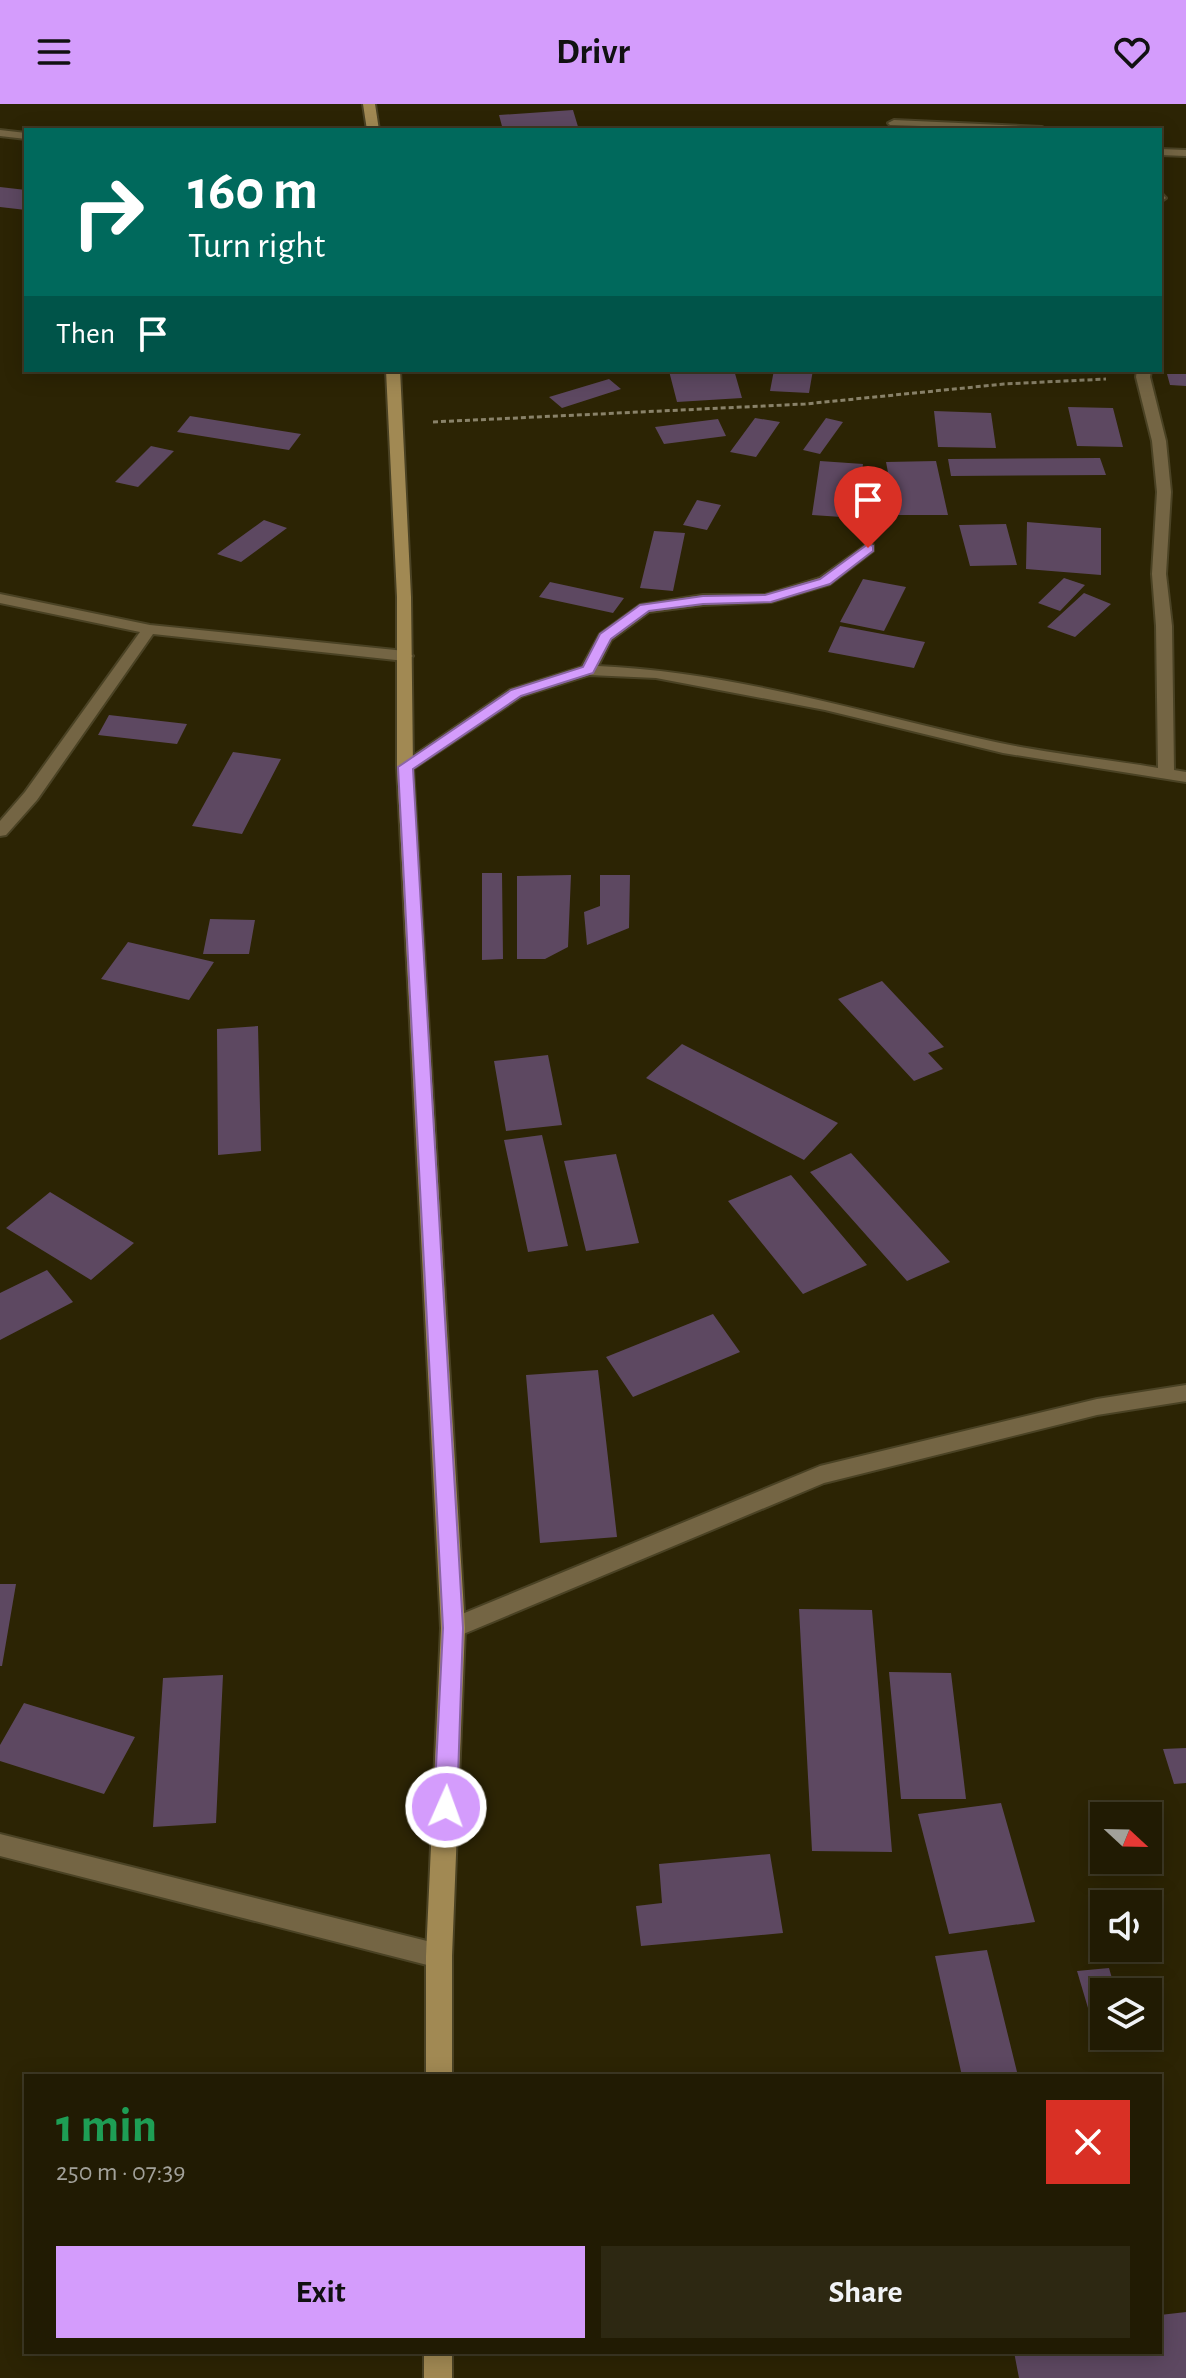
<!DOCTYPE html>
<meta charset="utf-8">
<style>
body{margin:0;font-family:"Alegreya Sans",sans-serif;background:#2d2812;color:#f1f3f6;height:100vh;display:flex;flex-direction:column;font-size:30px;white-space:nowrap}
*{box-sizing:border-box;margin:0}
p{font-size:26px;color:#a2a19a}
.icon{flex:none;width:44px;height:44px;fill:none;stroke:currentColor;stroke-width:2;stroke-linecap:round;stroke-linejoin:round}
.map{position:relative;flex:1;overflow:hidden}
.sheet{position:absolute;left:24px;top:1970px;width:1138px;height:280px;display:flex;flex-direction:column;background:#211b03;border-radius:0px;box-shadow:0 4px 20px #0003,0 0 0 2px #3e3925}
.sheet>*{flex:none}
.guide{position:absolute;left:24px;top:24px;width:1138px;height:244px;border-radius:0px;box-shadow:0 4px 20px #0003,0 0 0 2px #3e3925;background:#00695c;color:#fff;overflow:hidden}
.needle{width:52px;rotate:112deg}
.buttons{position:absolute;left:1090px;top:1698px;display:grid;gap:16px}
.buttons a{display:grid;place-items:center;width:72px;height:72px;border-radius:0px;background:#211b03;box-shadow:0 4px 20px #0003,0 0 0 2px #3e3925;font-size:40px}
.pin{position:absolute;display:grid;place-items:center;width:68px;height:68px;color:#fff;margin:-82px -34px;border-radius:50% 50% 50% 0;rotate:-45deg;box-shadow:0 0 8px #0007}
.pin .icon{rotate:45deg}
.me{position:absolute;width:88px;margin:-44px;rotate:2deg;stroke-linejoin:round;filter:drop-shadow(0 0 6px #0008)}
.turn{display:flex;align-items:center;gap:28px;height:168px;padding:0 32px;font-size:36px}
.turn .icon{width:104px;height:104px;stroke-width:2.5}
.turn b{display:block;font-size:56px;line-height:68px}
.then{display:flex;align-items:center;height:76px;padding:0 32px;background:#0003;gap:16px;font-size:30px}
.round{display:grid;place-items:center;flex:none;width:84px;height:84px;border-radius:0px;background:#2d2812}
.headline{display:flex;align-items:center;justify-content:space-between;height:136px;padding:0 32px}
h1{font-size:48px;font-weight:700;line-height:60px;color:#1e9e55}
.cta{display:flex;gap:16px;margin-top:auto;padding:16px 32px}
.cta a{flex:1;height:92px;border-radius:0px;background:#d49cfc;color:#111;font-size:32px;font-weight:700;line-height:92px;text-align:center}
.cta a+a{background:#2d2812;color:#f1f3f6}
header{display:flex;justify-content:space-between;align-items:center;height:104px;padding:0 32px;background:#d49cfc;color:#111;font-size:36px;font-weight:700}
.map>svg:first-child{display:block}
</style>
<header><svg class="icon" aria-label="menu" viewBox="0 0 24 24"><path d="M4 6h16M4 12h16M4 18h16"/></svg>Drivr<svg class="icon" aria-label="heart" viewBox="0 0 24 24"><path d="M12 20l-8-8c-3-5 5-10 8-4 3-6 11-1 8 4z"/></svg></header>
<div class="map">
<svg width="1186" height="2274" viewBox="0 0 1186 2274">
<rect width="100%" height="100%" fill="#2c2404"/>
<!-- building -->
<path fill="#5d4861" d="M573 6 579 26H503L499 11Z
M0 83 26 86V106L0 103Z
M734 266 742 294 677 298 669 267Z
M774 266H813L809 289 770 287Z
M1167 270H1186V282L1170 281Z
M609 275 621 285 562 304 549 293Z
M1068 303 1113 304 1123 343 1077 342Z
M934 307 991 309 996 344 938 343Z
M190 312 301 330 289 346 177 328Z
M755 314 780 318 756 353 730 348Z
M826 314 843 318 820 350 803 346Z
M718 315 726 332 664 340 655 323Z
M151 342 174 347 138 383 115 378Z
M1100 354 1106 371 951 372 948 355Z
M820 357 863 360 861 376 847 375 842 413 812 411Z
M936 357 948 411H896L886 358Z
M697 396 721 401 707 426 683 421Z
M264 416 287 424 241 458 217 450Z
M1027 418 1101 424V471L1026 465Z
M1006 420 1017 461 970 462 959 421Z
M654 427 685 429 673 487 640 484Z
M1064 474 1085 481 1060 507 1038 499Z
M863 475 906 483 884 527 840 518Z
M550 478 624 494 613 509 539 493Z
M1084 489 1111 500 1075 533 1047 523Z
M840 522 925 538 914 564 828 548Z
M109 611 187 620 177 640 98 631Z
M233 648 281 655 242 730 192 722Z
M482 769H502L503 855 482 856Z
M571 771 568 843 545 855H517V772Z
M600 771H630L629 824 587 841 584 808 600 802Z
M210 815 255 816 249 850H203Z
M128 838 214 858 189 896 101 875Z
M882 877 944 943 928 949 943 965 914 977 838 895Z
M258 922 261 1047 218 1051 217 925Z
M682 940 838 1019 804 1056 646 974Z
M548 951 562 1021 506 1027 494 957Z
M542 1031 568 1142 528 1148 504 1036Z
M851 1049 950 1158 907 1177 810 1068Z
M616 1050 639 1139 586 1147 564 1057Z
M791 1071 867 1161 803 1190 728 1097Z
M50 1088 134 1139 91 1176 6 1124Z
M47 1166 73 1198 0 1236V1189Z
M713 1210 740 1248 633 1293 606 1253Z
M598 1266 617 1433 540 1439 526 1271Z
M0 1480H16L2 1562H0Z
M799 1505 872 1506 892 1748 812 1747Z
M889 1568 951 1569 966 1695H901Z
M223 1571 216 1719 153 1723 163 1574Z
M24 1599 135 1633 104 1690 0 1657V1641Z
M1186 1644V1679L1174 1680 1163 1645Z
M1001 1699 1035 1818 949 1830 918 1710Z
M770 1750 783 1829 641 1842 636 1802 662 1799 659 1760Z
M987 1846 1018 1972H962L935 1852Z
M1109 1864 1116 1888H1104V1902L1088 1904 1077 1867Z
M1186 2208V2274H1019L1014 2248H1160V2211Z"/>
<g fill="none" stroke-linecap="round" stroke-linejoin="round">
<defs>
<path id="street" d="M894 16 1042 23 1048 26 890 21 888 19Z
M0 26 26 29V35L0 32Z
M1160 45 1186 46V52L1160 51Z
M1160 88 1166 94 1160 98Z
M1137 266H1151L1150 273 1166 337 1171 388 1166 470 1172 522 1174 666 1186 668V678L1003 649 825 606 656 574 589 571 522 592 411 666 405 668 397 663 510 586 582 563 600 530 640 501 703 491H765L820 474 868 440 873 441V447L830 480 771 498 703 501 649 508 611 536 598 562C735 568 867 610 1000 639 1052 650 1106 655 1158 664L1156 522 1152 470 1157 388 1152 337 1136 273Z
M0 490 150 521 405 547 413 552 405 557 153 530 37 696 6 731 0 732V717L25 688 140 528 0 499Z
M1186 1281V1297L1097 1311 824 1379 461 1531 453 1534 445 1531 441 1524 445 1517 820 1362 1097 1295Z
M0 1730 439 1840 448 1843 452 1852 448 1861 439 1864 0 1752Z"/>
<path id="secondary" d="M363 0H375L379 26H367Z
M386 266H400L411 493 413 663 465 1524 452 1852V1972H426V1852L441 1524 397 663V493Z
M424 2248H452V2274H424Z"/>
</defs>
<!-- street casing -->
<use href="#street" stroke="#4a4224" stroke-width="4"/>
<!-- secondary casing -->
<use href="#secondary" stroke="#4a4224" stroke-width="4"/>
<!-- path -->
<path stroke="#898269" stroke-width="3" stroke-dasharray="5 3" stroke-linecap="butt" d="M433 318 805 300 1004 280 1106 275"/>
<!-- street -->
<use href="#street" fill="#746544" fill-rule="evenodd"/>
<!-- secondary -->
<use href="#secondary" fill="#a18953" fill-rule="evenodd"/>
</g>
<!-- route -->
<path fill="#d49cfc" stroke="#8a65a4" stroke-width="2" d="M868 440 873 442V447L830 480 771 498 703 500 649 507 611 535 593 569 521 592 413 665 463 1524 457 1703 453 1710 446 1713 438 1710 434 1703 443 1524 398 663 511 586 583 563 600 530 640 501 703 492 765 491 820 475Z"/>
</svg>
<div class="buttons">
<a><svg class="needle" viewBox="-14 -14 28 28"><path d="M0-13l5 13h-10z" fill="#e53935"/><path d="M0 13l5-13h-10z" fill="#a2a19a"/></svg></a>
<a><svg class="icon" aria-label="sound" viewBox="0 0 24 24"><path d="M4 9h4l5-4v14l-5-4H4zM17 9q2 3 0 6"/></svg></a>
<a><svg class="icon" aria-label="layers" viewBox="0 0 24 24"><path d="M12 4l9 5-9 5-9-5zM3 14l9 5 9-5"/></svg></a>
</div>
<div class="pin" style="left:868px;top:444px;background:#d93025"><svg class="icon" aria-label="arrive" viewBox="0 0 24 24"><path d="M6 21V4h12l-3 4 3 4H6"/></svg></div>
<svg class="me" style="left:446px;top:1703px" viewBox="-20 -20 40 40"><circle r="17" fill="#d49cfc" stroke="#fff" stroke-width="3"/><path d="M0-11L8 9 0 5-8 9z" fill="#fff"/></svg>
<div class="guide">
<div class="turn"><svg class="icon" aria-label="right" viewBox="0 0 24 24"><path d="M7 20v-9h11M14 6l5 5-5 5"/></svg><div><b>160 m</b>Turn right</div></div>
<div class="then">Then<svg class="icon" aria-label="arrive" viewBox="0 0 24 24"><path d="M6 21V4h12l-3 4 3 4H6"/></svg></div>
</div>
<section class="sheet">
<div class="headline"><div><h1>1 min</h1><p>250 m · 07:39</p></div><a class="round" style="background:#d93025;color:#fff"><svg class="icon" aria-label="close" viewBox="0 0 24 24"><path d="M6 6l12 12M18 6L6 18"/></svg></a></div>
<div class="cta"><a>Exit</a><a>Share</a></div>
</section>
</div>
